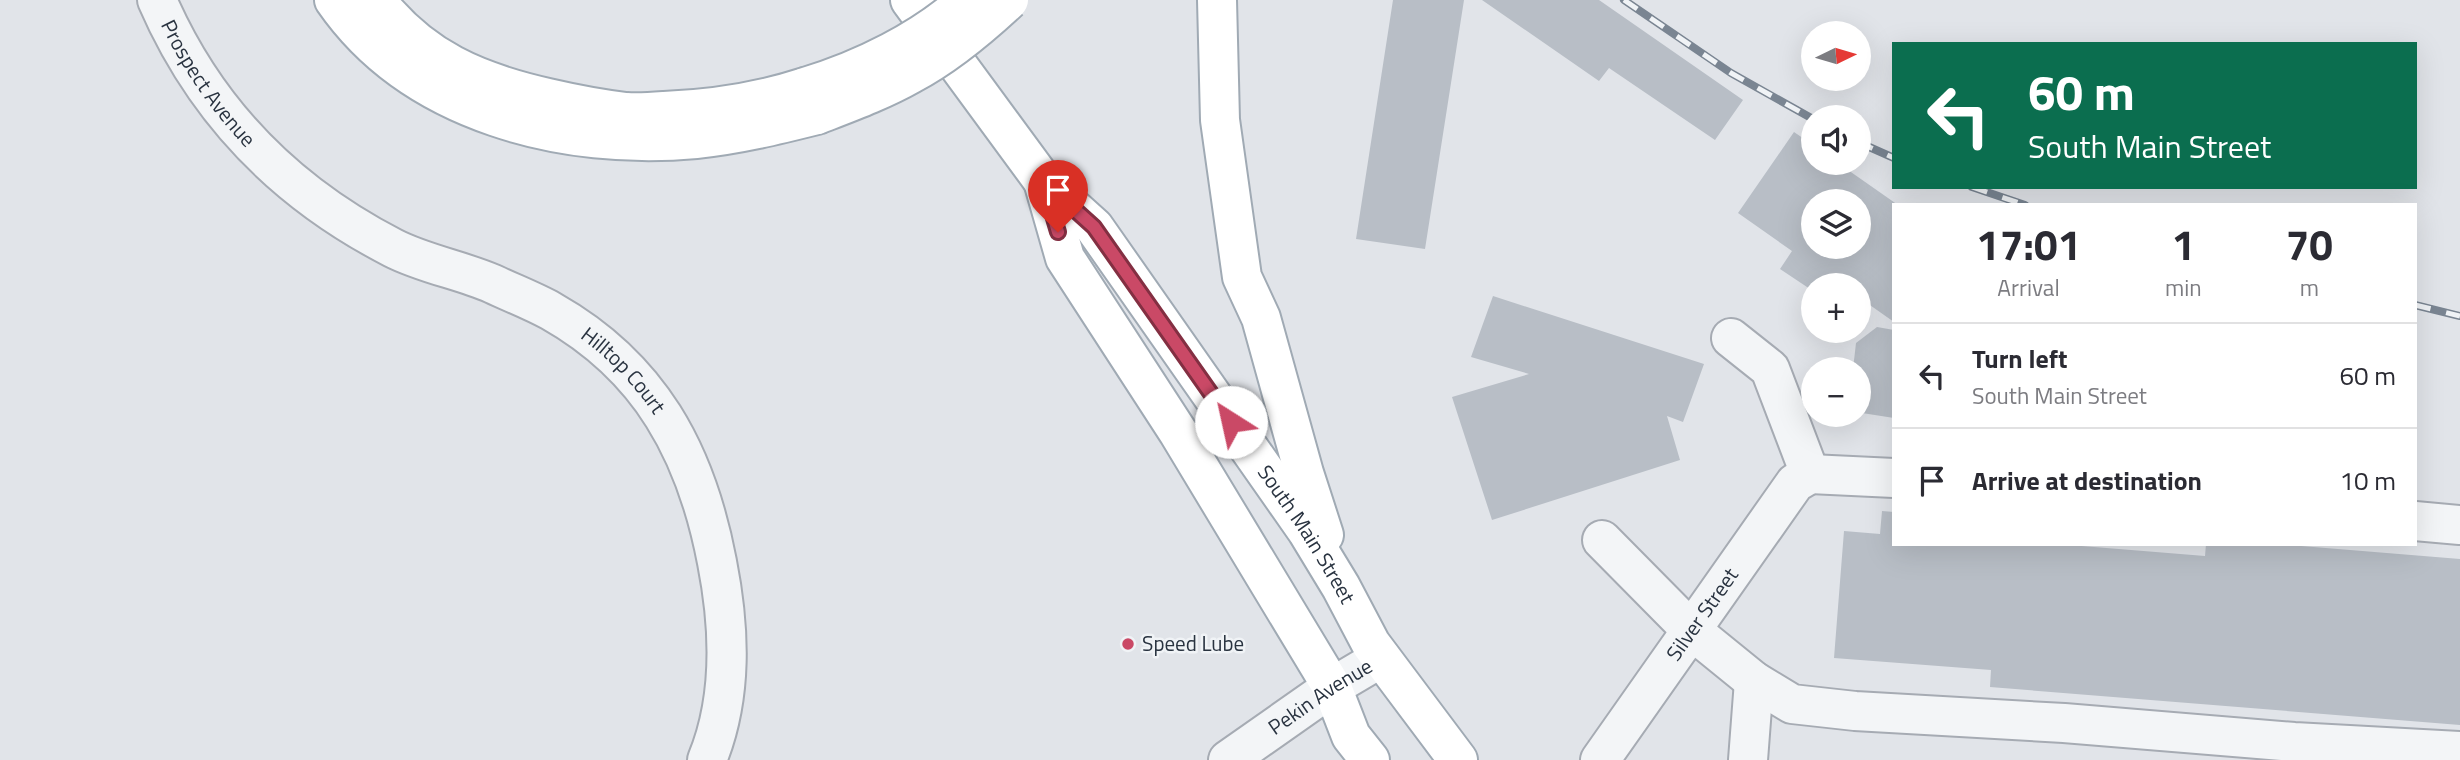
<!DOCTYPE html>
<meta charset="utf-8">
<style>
body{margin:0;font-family:"Titillium Web",sans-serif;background:#f2f2f3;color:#2b2b33;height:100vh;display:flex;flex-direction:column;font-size:26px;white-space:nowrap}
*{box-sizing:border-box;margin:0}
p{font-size:23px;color:#7c7c81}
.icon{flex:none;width:38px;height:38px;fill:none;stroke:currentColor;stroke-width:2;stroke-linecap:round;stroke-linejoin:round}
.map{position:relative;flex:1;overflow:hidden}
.side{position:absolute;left:1892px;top:203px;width:525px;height:343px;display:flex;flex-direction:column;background:#fff;border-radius:0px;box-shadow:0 7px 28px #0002}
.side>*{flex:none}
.guide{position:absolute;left:1892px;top:42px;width:525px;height:147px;border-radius:0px;box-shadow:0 7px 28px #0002;background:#0b6e4f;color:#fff;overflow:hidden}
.needle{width:46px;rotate:85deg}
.fabs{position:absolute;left:1801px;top:21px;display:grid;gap:14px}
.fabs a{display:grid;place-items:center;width:70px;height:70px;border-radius:50%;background:#fff;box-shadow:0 7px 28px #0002;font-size:35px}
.pin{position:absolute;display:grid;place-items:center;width:60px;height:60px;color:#fff;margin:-72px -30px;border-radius:50% 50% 50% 0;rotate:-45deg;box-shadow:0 0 7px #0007}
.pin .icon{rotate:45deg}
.me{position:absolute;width:77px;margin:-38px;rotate:325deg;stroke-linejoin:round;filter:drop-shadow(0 0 5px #0008)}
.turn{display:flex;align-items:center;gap:24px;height:147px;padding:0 21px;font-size:32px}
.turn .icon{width:91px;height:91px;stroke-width:2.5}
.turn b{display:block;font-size:49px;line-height:60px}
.eta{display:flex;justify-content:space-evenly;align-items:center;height:119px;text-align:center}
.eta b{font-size:42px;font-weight:700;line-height:49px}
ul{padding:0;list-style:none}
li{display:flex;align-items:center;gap:21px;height:105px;padding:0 21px;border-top:2px solid #e1e1e2}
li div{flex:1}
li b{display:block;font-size:26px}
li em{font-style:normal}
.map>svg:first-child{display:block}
</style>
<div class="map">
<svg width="2460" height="760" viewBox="0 0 2460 760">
<rect width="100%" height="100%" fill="#e1e4e9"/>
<!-- building -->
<path fill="#b8bec6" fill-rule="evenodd" d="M1393 0H1464L1425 249 1356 239Z
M1482 0H1599L1743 100 1715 140 1609 68 1599 81Z
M1794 132 1813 145V163H1838L1898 205H1894V322L1867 303 1858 315V285H1813V291L1780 269 1792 251 1738 213ZM1813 201H1858V247H1813Z
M1493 296 1704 364 1683 422 1667 416 1680 460 1492 520 1452 397 1529 374 1471 357Z
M1877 327 1894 330V418L1862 413 1867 379 1858 377V369H1853L1856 343Z
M1882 511 1894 512V544H2057L2205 556 2206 544H2277L2460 559V725L1990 687 1991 670 1834 658 1844 531 1880 534Z"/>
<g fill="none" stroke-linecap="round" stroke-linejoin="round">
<defs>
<g id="minor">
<path id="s1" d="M157 0C205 111 286 193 393 248 424 264 461 270 493 284 512 293 533 301 551 311 650 367 696 452 717 562 730 628 733 697 707 760"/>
<path d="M1731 338 1770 369 1810 474"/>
<path d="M1810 474 1894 478"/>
<path d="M2415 521 2460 525"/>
<path d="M1602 540 1690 629 1754 681 1792 704 1855 711 2064 723 2294 742 2460 751"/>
<path id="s2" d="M1228 760 1332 687 1381 658"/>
<path id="s3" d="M1600 760 1795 483 1810 474"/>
<path d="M1748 760 1754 681"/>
</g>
<g id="major">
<path d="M334 0C413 114 565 151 696 139 737 135 777 125 817 115"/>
<path d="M376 0C422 59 477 82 548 98 574 104 600 109 626 112 638 113 651 112 664 111 712 109 759 102 805 87"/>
<path id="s4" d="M910 0 1043 181 1094 227 1307 531 1341 587 1371 644 1458 760"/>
<path d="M1217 0 1220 120 1242 277 1261 318 1304 473 1324 535"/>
<path d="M1043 181 1065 258 1178 432 1332 687 1351 736 1370 760"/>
</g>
</defs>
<!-- minor casing -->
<use href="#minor" stroke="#a6abb3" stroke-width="42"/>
<!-- major casing -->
<use href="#major" stroke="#a0aab4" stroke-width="42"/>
<!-- minor -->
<use href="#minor" stroke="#f3f5f7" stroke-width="38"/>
<!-- major -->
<use href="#major" stroke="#fff" stroke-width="38"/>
<defs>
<path id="rail" d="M1624 0 1731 73 1813 119
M1858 142 1894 158
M1972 187 2025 205
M2415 305 2460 316"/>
</defs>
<!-- rail casing -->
<use href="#rail" stroke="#7a8592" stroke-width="8"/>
<!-- rail -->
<use href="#rail" stroke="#f0f3f6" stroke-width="5" stroke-dasharray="16" stroke-linecap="butt"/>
<defs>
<path id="major-bridge" d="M805 87C862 70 923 40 967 0
M817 115C848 103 881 91 911 74 947 55 979 28 1009 0"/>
</defs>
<!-- major-bridge casing -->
<use href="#major-bridge" stroke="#a0aab4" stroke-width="42" stroke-linecap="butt"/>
<!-- major-bridge -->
<use href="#major-bridge" stroke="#fff" stroke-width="38"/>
</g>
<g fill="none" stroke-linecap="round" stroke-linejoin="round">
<defs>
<path id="route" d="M1058 232 1043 181 1094 227 1231 422"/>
</defs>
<!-- route casing -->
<use href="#route" stroke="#832f42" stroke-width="18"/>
<!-- route -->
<use href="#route" stroke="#ca4966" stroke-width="12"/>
</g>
<!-- markers -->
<circle fill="#ca4966" stroke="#f0f3f6" stroke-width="2.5" cx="1128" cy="644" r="7"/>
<g text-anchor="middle" stroke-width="5" stroke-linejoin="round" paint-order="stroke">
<!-- street labels -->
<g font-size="21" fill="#293340" stroke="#f0f3f6">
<text dy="7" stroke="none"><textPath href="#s1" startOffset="98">Prospect Avenue</textPath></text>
<text dy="7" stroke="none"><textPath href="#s1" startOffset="614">Hilltop Court</textPath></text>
<text dy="7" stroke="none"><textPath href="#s4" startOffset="667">South Main Street</textPath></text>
<text dy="7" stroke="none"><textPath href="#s3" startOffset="178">Silver Street</textPath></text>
<text dy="7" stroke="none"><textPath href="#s2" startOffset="112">Pekin Avenue</textPath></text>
</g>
<!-- poi labels -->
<g font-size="21" fill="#293340" stroke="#f0f3f6" text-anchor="start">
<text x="1142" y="651">Speed Lube</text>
</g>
</g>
</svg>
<div class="fabs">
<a><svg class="needle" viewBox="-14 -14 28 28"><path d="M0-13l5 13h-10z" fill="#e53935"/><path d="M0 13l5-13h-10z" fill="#7c7c81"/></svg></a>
<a><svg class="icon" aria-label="sound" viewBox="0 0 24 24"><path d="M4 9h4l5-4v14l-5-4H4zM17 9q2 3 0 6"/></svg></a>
<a><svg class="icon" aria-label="layers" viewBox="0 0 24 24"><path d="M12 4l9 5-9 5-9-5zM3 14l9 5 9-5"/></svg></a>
<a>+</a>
<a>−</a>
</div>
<div class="pin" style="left:1058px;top:232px;background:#d93025"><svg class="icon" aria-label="arrive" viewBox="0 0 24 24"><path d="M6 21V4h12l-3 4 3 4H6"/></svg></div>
<svg class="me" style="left:1231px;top:422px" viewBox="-20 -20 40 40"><circle r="19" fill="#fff"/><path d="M0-13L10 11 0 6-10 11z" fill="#ca4966"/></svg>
<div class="guide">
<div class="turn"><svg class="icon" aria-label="left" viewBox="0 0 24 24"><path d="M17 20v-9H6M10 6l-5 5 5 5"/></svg><div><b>60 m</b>South Main Street</div></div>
</div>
<section class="side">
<div class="eta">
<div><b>17:01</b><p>Arrival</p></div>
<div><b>1</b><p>min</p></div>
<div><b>70</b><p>m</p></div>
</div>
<ul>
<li><svg class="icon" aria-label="left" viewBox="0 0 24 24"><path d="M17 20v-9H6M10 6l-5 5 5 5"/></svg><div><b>Turn left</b><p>South Main Street</p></div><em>60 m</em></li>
<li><svg class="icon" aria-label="arrive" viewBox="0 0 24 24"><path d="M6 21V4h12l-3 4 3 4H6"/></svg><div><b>Arrive at destination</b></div><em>10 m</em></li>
</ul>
</section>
</div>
